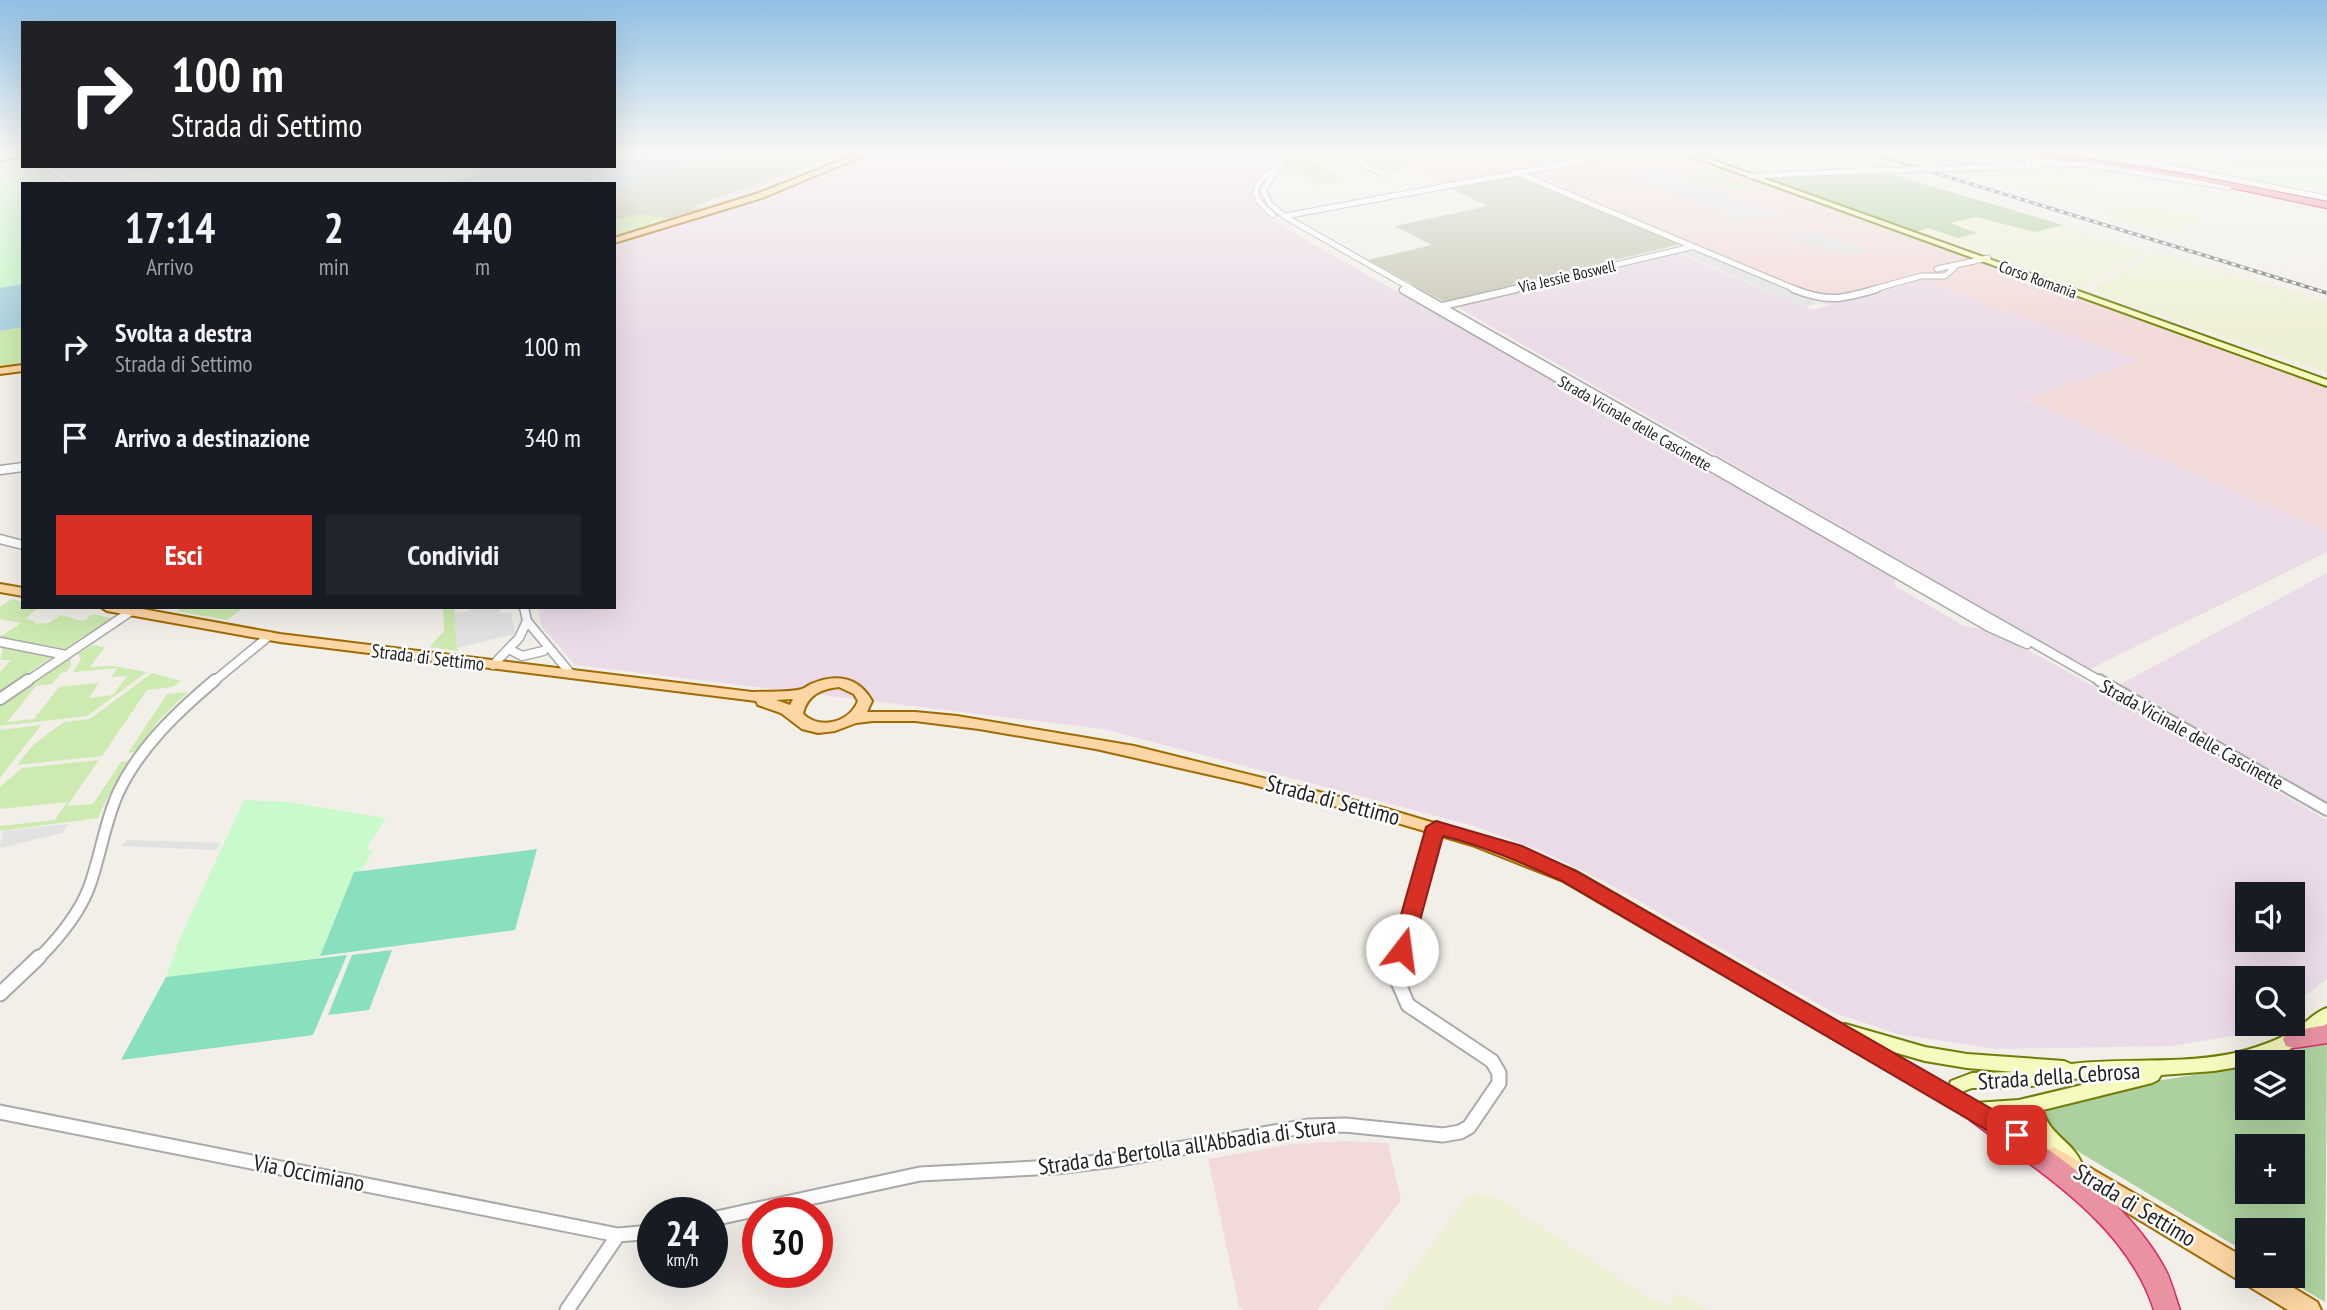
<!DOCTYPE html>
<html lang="it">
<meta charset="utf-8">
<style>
body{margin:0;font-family:"PT Sans Narrow",sans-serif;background:#20242c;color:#f1f3f6;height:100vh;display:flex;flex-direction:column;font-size:26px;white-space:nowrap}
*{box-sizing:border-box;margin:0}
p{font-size:23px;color:#9ea1a6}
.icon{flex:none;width:38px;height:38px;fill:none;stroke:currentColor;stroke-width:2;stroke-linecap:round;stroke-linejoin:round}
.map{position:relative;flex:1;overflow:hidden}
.sheet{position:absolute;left:21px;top:182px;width:595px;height:427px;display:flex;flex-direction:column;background:#171b24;border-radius:0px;box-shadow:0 7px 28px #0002}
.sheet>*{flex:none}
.hud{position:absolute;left:21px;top:21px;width:595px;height:147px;border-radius:0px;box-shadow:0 7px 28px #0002;background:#202124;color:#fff;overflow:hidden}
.fabs{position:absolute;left:2235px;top:882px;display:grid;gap:14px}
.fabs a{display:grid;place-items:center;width:70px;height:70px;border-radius:0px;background:#171b24;box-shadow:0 7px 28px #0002;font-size:35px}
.speed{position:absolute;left:637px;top:1197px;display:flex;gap:14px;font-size:35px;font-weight:700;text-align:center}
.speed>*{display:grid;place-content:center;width:91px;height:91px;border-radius:50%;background:#171b24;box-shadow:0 7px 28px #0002;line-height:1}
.speed small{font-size:18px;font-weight:400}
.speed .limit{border:10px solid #d22;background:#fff;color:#111}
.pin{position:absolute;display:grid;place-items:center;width:60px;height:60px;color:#fff;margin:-30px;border-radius:14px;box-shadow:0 4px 10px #0006}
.me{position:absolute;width:77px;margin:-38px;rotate:15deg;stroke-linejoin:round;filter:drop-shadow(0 0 5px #0008)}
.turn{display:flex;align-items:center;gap:24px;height:147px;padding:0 35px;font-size:32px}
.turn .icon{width:91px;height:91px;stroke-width:2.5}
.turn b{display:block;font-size:49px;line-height:60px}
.eta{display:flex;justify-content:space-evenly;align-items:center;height:119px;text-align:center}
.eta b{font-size:42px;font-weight:800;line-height:49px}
.primary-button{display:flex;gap:14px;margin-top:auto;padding:14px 35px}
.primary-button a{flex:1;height:80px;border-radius:0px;background:#d93025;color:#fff;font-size:28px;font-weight:800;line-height:80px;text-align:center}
.primary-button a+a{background:#20242c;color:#f1f3f6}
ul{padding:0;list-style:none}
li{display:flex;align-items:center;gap:21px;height:91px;padding:0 35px}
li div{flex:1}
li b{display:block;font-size:26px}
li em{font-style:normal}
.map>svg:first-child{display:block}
</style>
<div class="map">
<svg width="2327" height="1310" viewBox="0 0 2327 1310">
<rect width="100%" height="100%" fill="#f2efe9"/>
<!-- commercial -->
<path fill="#f2dad9" d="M1382 153H1686L2327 383V531L2024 399 2138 361 1920 280 1828 305 1515 172 1448 184Z
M1345 1141 1388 1143 1401 1200 1317 1310H1243L1239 1306 1208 1159 1293 1144Z"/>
<!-- industrial -->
<path fill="#ebdbe8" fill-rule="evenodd" d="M878 153H1281L1269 168H1263L1250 189 1253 201 1270 219 1894 576 1895 586 1964 626 1987 630 2047 660 2327 820V979L2293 1004 2292 978H2247V1024H2261L2239 1035 2171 1046 1996 1049 1898 1034 1832 1012 1607 883 1544 852 1471 825 1103 729 575 665 542 627 538 607H614V245L757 201ZM2247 894H2292V940H2247Z
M1678 253 1812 310 1920 280 2139 360 2025 400 2327 531V552L2090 669 1454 305Z
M2327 573V806L2117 686Z"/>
<!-- construction -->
<path fill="#c7c7b4" d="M846 153 697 206 704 209 673 219 639 215 614 220V189L731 154Z
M1516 174 1681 244 1445 302 1368 260 1432 245 1395 226 1488 206 1450 188Z"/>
<!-- farmland -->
<path fill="#eef0d5" d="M1699 153H1810L1850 164 1757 170Z
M2062 166 2105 200 2202 216 2200 220 2174 235 1956 169Z
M1976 217 2035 232 2060 226 2143 252 2141 256 2081 288 1918 231 1928 228 1958 238 1975 233 1948 223Z
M2156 253 2327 302V372L2089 291Z
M1479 1194 1499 1199 1649 1298 1670 1305 1678 1292 1708 1310H1384L1466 1197Z"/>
<!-- grass -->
<path fill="#cdebb0" d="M1296 153H1311L1303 159 1345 179 1317 185 1290 171 1280 172Z
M1343 153H1381L1410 167 1383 172Z
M1716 170 1735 177 1729 182 1735 181 1750 190 1721 186V182L1718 185 1686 176Z
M639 215 673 219 614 237V220Z
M23 327V363L0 366V331Z
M12 599 23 602V607H39L26 618 36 622 34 624 49 623 61 615 83 621 93 614 112 618 65 649 0 637 21 623 0 619V607Z
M187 607H244L227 620 176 611Z
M443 607H454L458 651 429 647 444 631Z
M92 645 105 647 90 667 113 666 147 672 87 716 0 726V706L71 658V666L66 672 61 673 52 684 36 686 7 722 34 719 59 687 99 683 89 698 113 695 127 676 111 677 118 668 73 672 81 659 78 654Z
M0 647 52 657 0 691V672L11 660H0L3 650Z
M152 673 181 681 172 687 147 690 102 756 17 765 33 745 64 722 90 719Z
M188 692 159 720 136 752 128 753 167 694Z
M41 725 0 778V730Z
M99 760 67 806 93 804 121 762 129 761 112 788 98 818 0 831V826L55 820 67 802 0 809V787L22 768Z"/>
<!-- forest -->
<path fill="#add19e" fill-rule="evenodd" d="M1880 171 2063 225 2035 232 1976 217 1950 223 1976 233 1958 238 1928 228 1917 232 1770 178 1774 174Z
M2327 1038 2325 1302 2281 1276H2292V1230H2247V1253L2059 1140 2038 1113 2115 1088 2247 1066V1108H2292V1062H2265ZM2247 1146H2292V1192H2247Z"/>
<!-- park -->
<path fill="#c8facc" d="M10 159 48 174 58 184H23V284L0 288V161Z
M2241 161 2327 163V186L2300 182 2296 189 2225 175 2230 169 2227 165Z
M121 166H506L444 184H170L174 182Z
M244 800 288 802 386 818 366 849 373 851 361 871 354 872 319 958 166 977 180 938Z"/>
<!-- pitch -->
<path fill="#88e0be" d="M537 849 515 930 320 956 354 872Z
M392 950 369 1010 328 1015 352 955Z
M347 955 313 1035 121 1060 166 977Z"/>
<!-- parking -->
<path fill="#e2e2e2" d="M846 153H860L750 196 705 210 695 206Z
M1904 153 1983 155 2015 159 2021 163 1945 165Z
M1657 167 1724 189 1729 191 1731 197 1753 201 1783 215 1742 224 1625 173Z
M1814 230 1870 251 1854 255 1835 252 1786 237Z
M1695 250 1819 303 1805 307 1682 253Z
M470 607H504L497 614 511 612 515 634 457 648 454 613 469 611Z
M69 824 62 833 0 848 3 831Z
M127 840 221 843 216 850 121 846Z"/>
<!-- water -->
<path fill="#aad3df" d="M614 153H733L614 189V184H444L506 166H614Z
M23 284V327L0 331V288Z"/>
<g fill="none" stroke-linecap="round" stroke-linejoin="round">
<defs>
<path id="street-far4" d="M1288 153 1263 190 1270 204 1284 216 1414 290
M1339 153 1384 174
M1954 153H1962
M1985 153 2031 159
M2070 153 2153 164 2327 198
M2227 153 2240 160H2327
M2157 162 2234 159
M2033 165 2027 161 2060 163
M2054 165 2084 164 2229 187
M45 166 75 184
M1967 168 2039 166
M1272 171 1259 182 1255 193 1260 203 1273 215
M1515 172 1797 290
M1750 176 1859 171
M1285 216 1625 153
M1937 269 1988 258
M1509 290 1691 247
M1871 290 1921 276H1945L1954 268"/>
<path id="street-far3" d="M1411 289 1717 463
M1793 289C1829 303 1841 299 1877 289
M1403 290 1704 463
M1443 306 1516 289"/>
<path id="street-far2" d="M1701 461 1989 627 2027 644
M1714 461 2102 682
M0 470 23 467
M0 539 23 545
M524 607 527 621 571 674
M0 642 66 655
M509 649 522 656 543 651
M493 665 519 638 527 621
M26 682 130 612
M213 682 269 636"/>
<path id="street-far1" d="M2099 680 2327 810
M0 699 28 680
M38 959C58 939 77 917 88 890 100 859 104 824 118 793 139 748 177 712 215 680
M1399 959 1436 827"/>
<path id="street" d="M0 994 39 957
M0 1112 618 1235
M712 1219 920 1174 1056 1167 1114 1160 1308 1126 1345 1125 1443 1135 1460 1132 1469 1127 1499 1083V1073L1492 1061 1408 1005 1395 975 1400 957
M567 1310 618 1235 653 1232"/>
<path id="secondary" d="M15 153H23V155L0 161V157Z
M1683 153H1693L2327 380V386Z
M2327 1008V1024C2305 1041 2276 1062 2247 1062V1065L2244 1066 2214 1071 2161 1075 2158 1080 2152 1083 2043 1110C2048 1134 2072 1141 2081 1162L2079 1168 2072 1171C2050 1162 2033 1136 2026 1114L1975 1119 1969 1117 1966 1111 1969 1105 1975 1103 2019 1100 2115 1077 2080 1078 2025 1087 1972 1088 1964 1091 1959 1104 1953 1106 1947 1104 1944 1098 1951 1081 1972 1073 2014 1072 1967 1068 1925 1061 1845 1038 1839 1036 1837 1031 1839 1026 1845 1024 1925 1047 1967 1054 2064 1061 2071 1064C2129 1057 2190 1066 2247 1050 2264 1045 2281 1039 2296 1029 2307 1022 2315 1012 2327 1008Z"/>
<path id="primary" d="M860 153H870L762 198 614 243V238L756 194Z
M23 365V371L0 374V368Z
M0 584 23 588V596L0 592Z
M101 607H131L280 634 752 692C767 691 787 693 802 689 803 689 809 685 811 684 836 673 859 677 872 701L867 712H915L957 716 1134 746 1384 808 1514 847 1575 871 1992 1111 1995 1117 1992 1123 1985 1126 1978 1123 1563 881 1472 845 1384 819 1246 783 1096 749 979 729 915 721H873L856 723 835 731 818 733 802 729 781 713 758 705 756 701 280 642 107 611ZM839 687 854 694 858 701C849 723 820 730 803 714 807 695 821 689 839 687ZM793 699 790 705 776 700Z
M2054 1147 2247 1259V1276H2274L2317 1302 2321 1310H2288L2047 1164 2044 1157 2047 1150Z"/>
<path id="highway" d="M2029 153H2050L2200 177 2327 202V208L2200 181Z
M2327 1025V1043L2294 1048 2286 1046 2283 1039 2286 1032Z
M1978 1103 1986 1106C2051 1152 2126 1197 2165 1269 2172 1282 2175 1297 2180 1310H2154C2126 1223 2039 1172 1970 1120L1967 1113 1970 1106Z"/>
</defs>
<!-- street-far4 casing -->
<use href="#street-far4" stroke="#a9a9a9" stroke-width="7"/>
<!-- street-far3 casing -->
<use href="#street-far3" stroke="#a9a9a9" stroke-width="9"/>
<!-- street-far2 casing -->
<use href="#street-far2" stroke="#a9a9a9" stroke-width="11"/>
<!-- street-far1 casing -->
<use href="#street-far1" stroke="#a9a9a9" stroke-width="14"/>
<!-- street casing -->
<use href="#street" stroke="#a9a9a9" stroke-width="17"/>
<!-- secondary casing -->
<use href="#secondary" stroke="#707d05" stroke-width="4"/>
<!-- primary casing -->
<use href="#primary" stroke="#a06b00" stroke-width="4"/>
<!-- highway casing -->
<use href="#highway" stroke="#dc2a67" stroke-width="3"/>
<!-- street-far4 -->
<use href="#street-far4" stroke="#fff" stroke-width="5"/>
<!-- street-far3 -->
<use href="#street-far3" stroke="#fff" stroke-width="6"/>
<!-- street-far2 -->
<use href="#street-far2" stroke="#fff" stroke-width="8"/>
<!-- street-far1 -->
<use href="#street-far1" stroke="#fff" stroke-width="10"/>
<!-- street -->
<use href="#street" stroke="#fff" stroke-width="13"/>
<!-- secondary -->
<use href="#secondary" fill="#f7fabf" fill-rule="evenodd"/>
<!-- primary -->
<use href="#primary" fill="#fcd6a4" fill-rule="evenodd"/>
<!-- highway -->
<use href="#highway" fill="#e892a2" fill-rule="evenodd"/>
<!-- tram -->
<path stroke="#707070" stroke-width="2" d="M2183 153H2191"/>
<defs>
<path id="rail" d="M1870 153 2327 293"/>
</defs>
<!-- rail casing -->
<use href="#rail" stroke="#707070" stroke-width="3.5"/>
<!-- rail -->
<use href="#rail" stroke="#fff" stroke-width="2" stroke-dasharray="4.5" stroke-linecap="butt"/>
<defs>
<path id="street-bridge" d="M1859 171 1967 168"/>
</defs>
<!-- street-bridge casing -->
<use href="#street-bridge" stroke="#a9a9a9" stroke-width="7" stroke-linecap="butt"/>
<!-- street-bridge -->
<use href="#street-bridge" stroke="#fff" stroke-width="5"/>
</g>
<!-- sky -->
<linearGradient id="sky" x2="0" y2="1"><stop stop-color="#8fc0e4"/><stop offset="0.45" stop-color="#f9f8f5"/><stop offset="1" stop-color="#f9f8f5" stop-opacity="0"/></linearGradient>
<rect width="2327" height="337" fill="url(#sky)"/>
<!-- route -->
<path fill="#d93025" stroke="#8d1f18" stroke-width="2" d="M1436 821 1522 846 1576 871 2025 1128 2029 1135 2025 1143 2017 1146 2009 1143 1562 881C1523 863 1484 846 1443 836L1412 950 1409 956H1394L1391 950 1426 827Z"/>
<g text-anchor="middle" stroke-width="5" stroke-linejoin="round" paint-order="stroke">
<!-- far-street labels -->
<g font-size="16" fill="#222" stroke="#fff">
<text transform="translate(1567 276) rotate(-13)" y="6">Via Jessie Boswell</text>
<text transform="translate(2038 279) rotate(20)" y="6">Corso Romania</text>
<text transform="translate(1635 423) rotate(30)" y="6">Strada Vicinale delle Cascinette</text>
</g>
<!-- street labels -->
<g font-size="19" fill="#222" stroke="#fff">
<text transform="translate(428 657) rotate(7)" y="7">Strada di Settimo</text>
<text transform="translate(2192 734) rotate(29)" y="7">Strada Vicinale delle Cascinette</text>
</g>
<!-- near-street labels -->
<g font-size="23" fill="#222" stroke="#fff">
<text transform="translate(1333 800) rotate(15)" y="8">Strada di Settimo</text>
<text transform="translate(2059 1076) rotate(-4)" y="8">Strada della Cebrosa</text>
<text transform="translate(1187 1146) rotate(-8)" y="8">Strada da Bertolla all'Abbadia di Stura</text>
<text transform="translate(309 1173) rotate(11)" y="8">Via Occimiano</text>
<text transform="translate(2135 1205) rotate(31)" y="8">Strada di Settimo</text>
</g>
</g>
</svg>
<div class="fabs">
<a><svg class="icon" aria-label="sound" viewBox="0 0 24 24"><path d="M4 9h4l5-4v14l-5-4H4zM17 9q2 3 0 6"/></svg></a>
<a><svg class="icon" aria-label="search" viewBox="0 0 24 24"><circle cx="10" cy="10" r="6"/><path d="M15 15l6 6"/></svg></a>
<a><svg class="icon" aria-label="layers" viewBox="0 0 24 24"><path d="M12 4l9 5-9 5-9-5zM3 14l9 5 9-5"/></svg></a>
<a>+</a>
<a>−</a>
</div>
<div class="speed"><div>24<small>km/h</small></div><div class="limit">30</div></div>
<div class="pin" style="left:2017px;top:1135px;background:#d93025"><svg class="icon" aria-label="arrive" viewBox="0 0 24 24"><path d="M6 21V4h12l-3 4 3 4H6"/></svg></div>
<svg class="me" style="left:1402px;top:950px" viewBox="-20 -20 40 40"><circle r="19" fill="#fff"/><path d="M0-13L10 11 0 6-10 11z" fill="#d93025"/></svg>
<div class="hud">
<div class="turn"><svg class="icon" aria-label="right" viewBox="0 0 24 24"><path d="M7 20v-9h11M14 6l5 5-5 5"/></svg><div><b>100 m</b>Strada di Settimo</div></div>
</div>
<section class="sheet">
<div class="eta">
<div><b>17:14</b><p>Arrivo</p></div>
<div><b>2</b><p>min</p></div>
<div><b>440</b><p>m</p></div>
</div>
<ul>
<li><svg class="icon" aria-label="right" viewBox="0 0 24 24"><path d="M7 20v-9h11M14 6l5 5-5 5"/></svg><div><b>Svolta a destra</b><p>Strada di Settimo</p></div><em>100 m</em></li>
<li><svg class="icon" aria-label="arrive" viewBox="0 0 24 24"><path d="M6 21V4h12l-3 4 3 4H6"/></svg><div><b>Arrivo a destinazione</b></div><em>340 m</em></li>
</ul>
<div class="primary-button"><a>Esci</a><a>Condividi</a></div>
</section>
</div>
